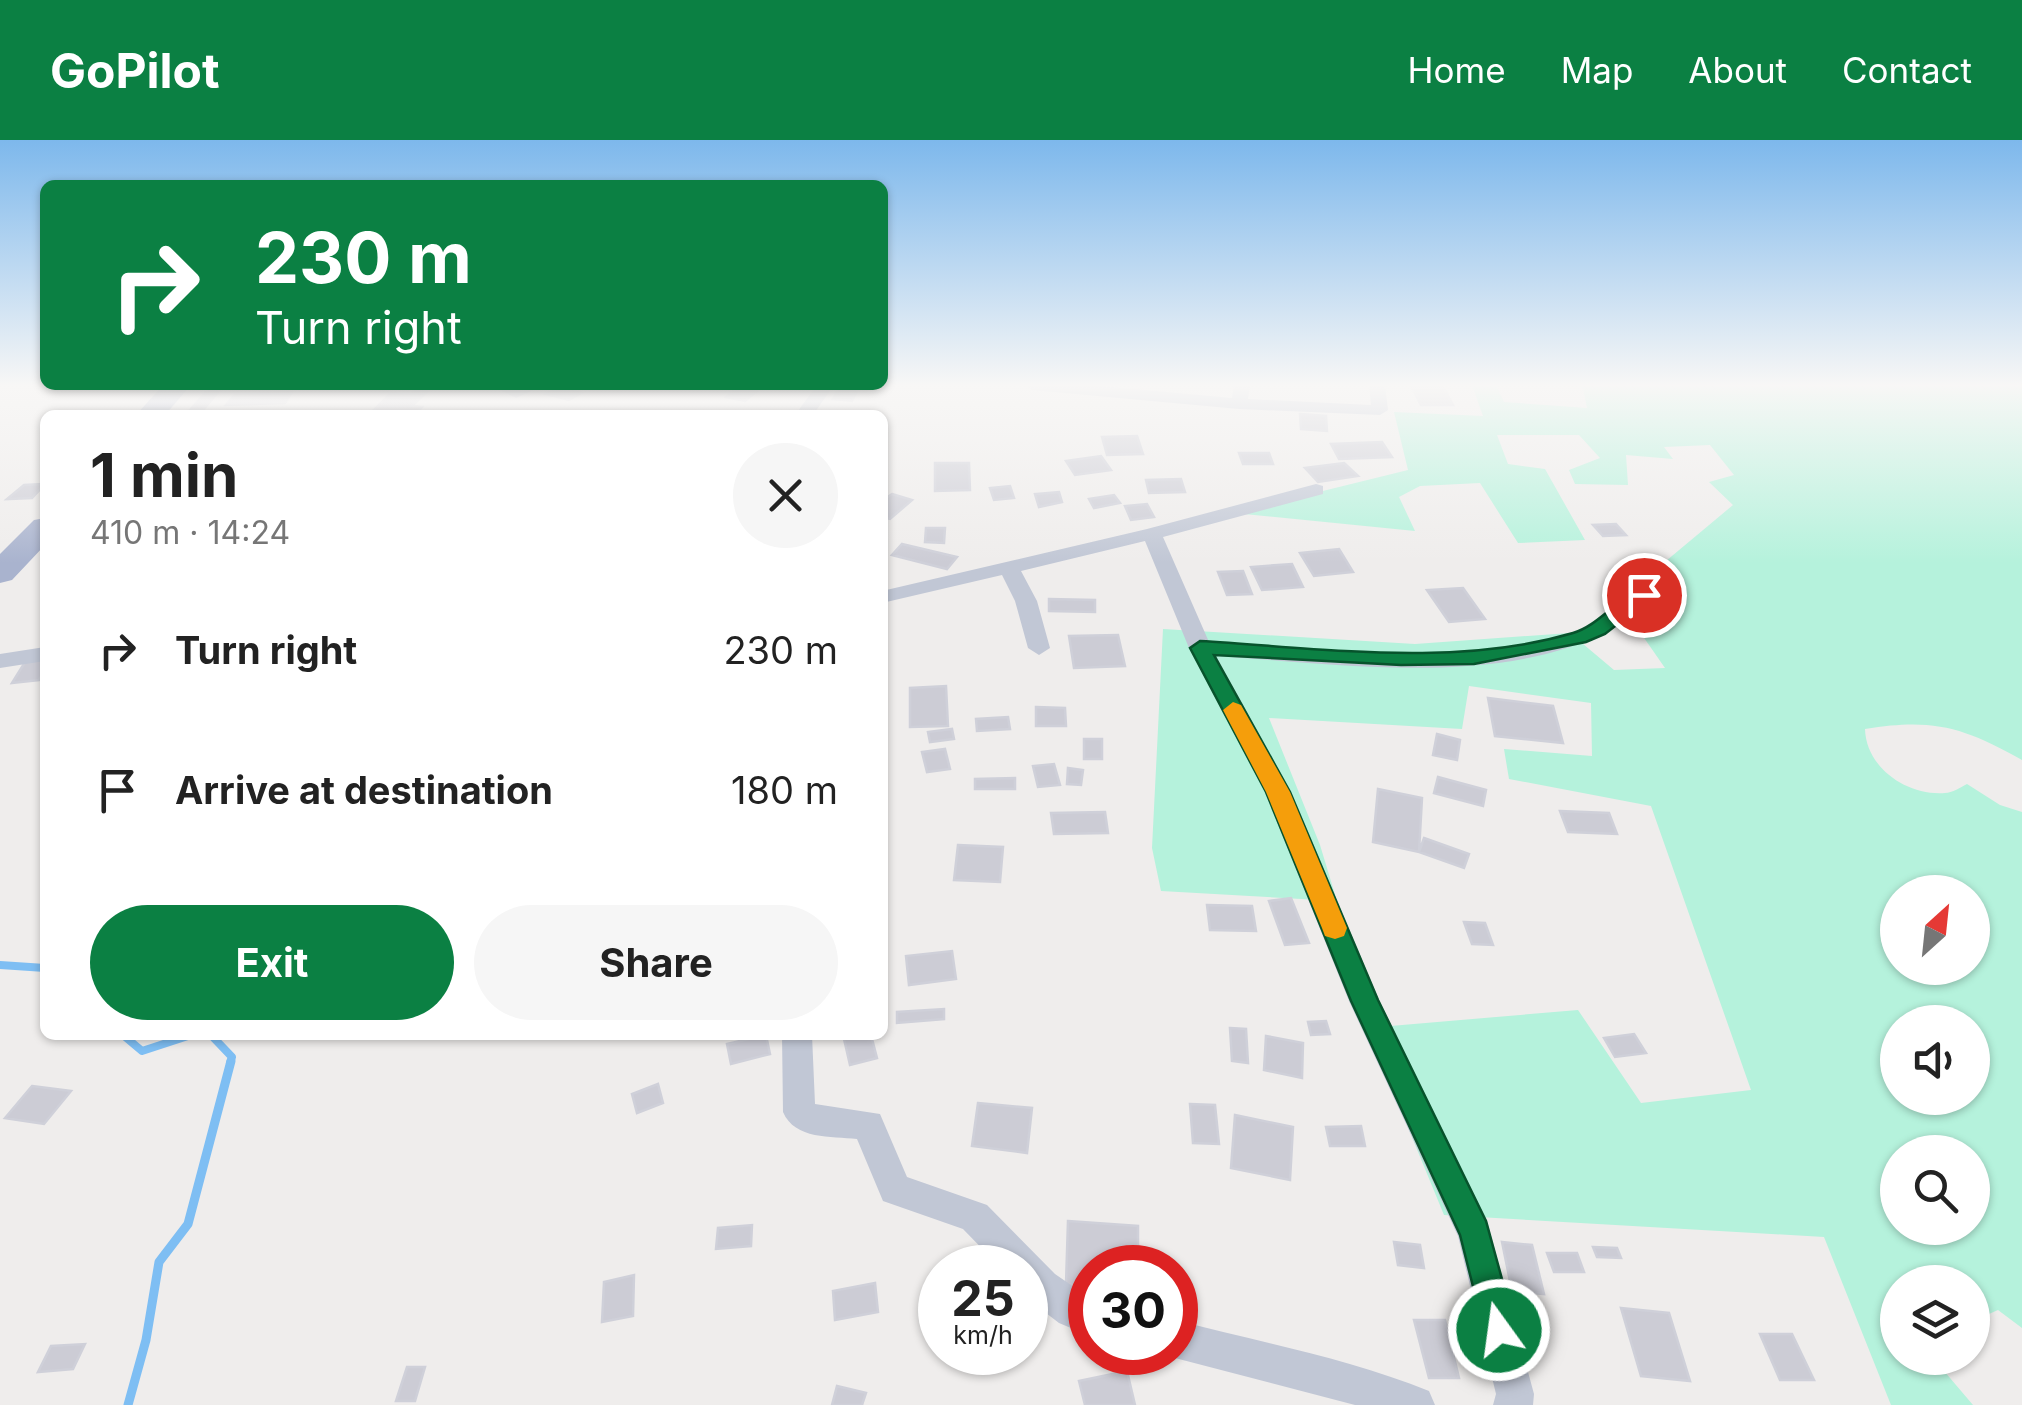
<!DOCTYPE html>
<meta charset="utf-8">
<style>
body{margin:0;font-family:Inter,sans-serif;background:#f6f6f6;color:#222;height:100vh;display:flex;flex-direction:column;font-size:38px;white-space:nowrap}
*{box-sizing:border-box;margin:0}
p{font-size:32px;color:#767676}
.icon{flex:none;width:55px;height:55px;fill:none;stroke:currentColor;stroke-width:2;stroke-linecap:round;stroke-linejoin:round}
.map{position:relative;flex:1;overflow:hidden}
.drawer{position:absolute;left:40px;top:270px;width:848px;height:630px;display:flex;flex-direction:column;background:#fff;border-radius:15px;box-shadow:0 2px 8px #0004}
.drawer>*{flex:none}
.hud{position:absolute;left:40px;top:40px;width:848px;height:210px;border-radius:15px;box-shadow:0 2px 8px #0004;background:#0b8043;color:#fff;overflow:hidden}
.needle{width:65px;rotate:27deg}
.tools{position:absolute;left:1880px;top:735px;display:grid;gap:20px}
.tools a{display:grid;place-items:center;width:110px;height:110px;border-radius:50%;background:#fff;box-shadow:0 2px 8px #0004;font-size:50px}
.speed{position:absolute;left:918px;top:1105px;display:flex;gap:20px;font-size:50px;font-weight:700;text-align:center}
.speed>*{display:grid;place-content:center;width:130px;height:130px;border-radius:50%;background:#fff;box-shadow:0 2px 8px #0004;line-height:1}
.speed small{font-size:25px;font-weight:400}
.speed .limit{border:15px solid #d22;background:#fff;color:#111}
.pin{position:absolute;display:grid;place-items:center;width:85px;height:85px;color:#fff;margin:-42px;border:5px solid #fff;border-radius:50%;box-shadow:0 2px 10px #0007}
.me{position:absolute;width:110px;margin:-55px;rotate:346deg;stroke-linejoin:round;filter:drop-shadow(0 0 8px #0008)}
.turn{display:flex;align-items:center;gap:35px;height:210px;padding:0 50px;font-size:45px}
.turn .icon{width:130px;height:130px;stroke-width:2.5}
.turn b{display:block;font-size:70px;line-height:85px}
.round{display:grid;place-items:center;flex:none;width:105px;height:105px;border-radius:52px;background:#f6f6f6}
.headline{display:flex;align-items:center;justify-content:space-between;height:170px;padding:0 50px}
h1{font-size:60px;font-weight:700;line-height:75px}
.action{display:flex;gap:20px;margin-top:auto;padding:20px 50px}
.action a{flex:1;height:115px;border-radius:60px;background:#0b8043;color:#fff;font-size:40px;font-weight:700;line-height:115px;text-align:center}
.action a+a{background:#f6f6f6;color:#222}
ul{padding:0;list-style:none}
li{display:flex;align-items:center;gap:30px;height:140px;padding:0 50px}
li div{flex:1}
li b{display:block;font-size:38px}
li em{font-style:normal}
header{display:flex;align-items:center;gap:60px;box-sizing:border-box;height:140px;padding:0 50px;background:#0b8043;color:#fff}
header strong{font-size:48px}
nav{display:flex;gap:55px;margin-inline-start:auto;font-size:35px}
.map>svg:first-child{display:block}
</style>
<header>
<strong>GoPilot</strong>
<nav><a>Home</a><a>Map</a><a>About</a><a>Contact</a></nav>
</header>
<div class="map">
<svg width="2022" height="1265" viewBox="0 0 2022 1265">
<rect width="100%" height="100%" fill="#efedec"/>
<!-- green -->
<path fill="#b5f2dc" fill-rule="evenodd" d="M1472 245H1496L1504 262 1587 268 1583 248 1565 245H2022V620C1963 587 1933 578 1865 589 1866 627 1906 656 1945 653 1952 653 1961 647 1967 644L2000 665 2022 672V1188L1998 1170 1973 1181 1972 1142H1898V1218H1933L1973 1265H1891L1824 1097 1444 1075 1367 888 1578 870 1641 963 1751 950 1651 666 1509 639 1504 609 1592 616 1591 563 1469 546 1462 589 1269 578 1320 705 1337 761 1161 751 1152 708 1163 489 1415 504 1570 493 1614 530 1665 528 1633 482 1664 455 1654 431 1733 365 1709 342 1734 335 1710 305 1664 307 1673 319 1626 315 1628 345 1575 344 1569 330 1600 318 1579 295H1497L1508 324 1545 329 1585 400 1518 403 1480 343 1420 346 1399 357 1415 391 1234 373 1408 330 1394 272 1483 276ZM1898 752H1972V828H1898ZM1898 882H1972V958H1898ZM1898 1012H1972V1088H1898Z"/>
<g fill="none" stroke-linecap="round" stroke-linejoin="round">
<!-- stream-far1 -->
<path stroke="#7ebef3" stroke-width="8" d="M0 825 45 828
M123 895 142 911 191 895
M211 895 232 917 230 923"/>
<!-- stream -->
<path stroke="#7ebef3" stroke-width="9" d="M128 1265 146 1200 159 1122 188 1084 231 921"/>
</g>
<!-- building -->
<path fill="#ccccd5" stroke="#cfd0d9" stroke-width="2.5" d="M212 245H224L203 270H190Z
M740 245H747L761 248 745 261 726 257Z
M1411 246H1443L1453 265H1421Z
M558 247 581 253 569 260 546 254Z
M417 248 430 249 412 266 422 267 415 274 372 272 391 253 410 255Z
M839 248 858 249 852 261 833 259Z
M292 252 285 263 226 265 235 255Z
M1300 274 1326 276 1327 291 1301 289Z
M1137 296 1143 314 1107 315 1102 297Z
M1382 302 1392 317 1339 319 1331 304Z
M1239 313H1269L1273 324H1243Z
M1101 316 1111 330 1075 335 1066 321Z
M935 323H969L970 350 935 351Z
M1344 323 1358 336 1318 342 1305 328Z
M1181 339 1185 352 1149 353 1146 340Z
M45 344 32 358 7 359 24 345Z
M1010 346 1014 358 994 360 990 348Z
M1059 352 1062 362 1039 367 1035 354Z
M892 354 912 360 890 379 882 377V361Z
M1114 355 1120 363 1094 368 1089 359Z
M1147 364 1154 377 1131 380 1125 366Z
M1616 384 1626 395 1603 396 1593 385Z
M926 388H945L944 403 925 402Z
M902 404 957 417 947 429 892 415Z
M1339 409 1353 432 1314 436 1300 413Z
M1292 424 1303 447 1262 450 1251 427Z
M1243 431 1252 454 1227 455 1218 432Z
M1463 448 1485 479 1449 482 1427 450Z
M1049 459 1095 460V472L1049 471Z
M1118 495 1125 526 1074 528 1069 496Z
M45 517V530L39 540 12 543 27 519Z
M946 546 948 586 910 587V548Z
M1488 558 1553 566 1563 603 1495 596Z
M1036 567 1065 568 1066 586H1036Z
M1008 577 1010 589 977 591 976 579Z
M952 589 954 599 930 602 928 592Z
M1437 594 1460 600 1457 620 1433 615Z
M1084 599H1102V619H1084Z
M945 609 950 629 927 632 922 612Z
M1054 624 1060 645 1038 647 1033 626Z
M1068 628 1083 630 1081 645 1067 644Z
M1438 637 1486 650 1483 666 1434 653Z
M1015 638V649H975V639Z
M1378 649 1422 658 1419 712 1373 702Z
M1560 671 1609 673 1617 694 1568 692Z
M1105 672 1108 693 1054 694 1051 673Z
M1424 698 1469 714 1464 728 1419 712Z
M958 705 1003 707 1000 742 954 740Z
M1291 758 1309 803 1285 805 1269 761Z
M1207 765 1252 766 1256 791 1210 790Z
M1464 782 1485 783 1493 805 1472 804Z
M952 811 956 839 909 845 906 816Z
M944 869V879L897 883V872Z
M1326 881 1330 894 1311 895 1308 882Z
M1230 888 1246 889 1248 923 1232 921Z
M1634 894 1646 913 1615 917 1604 898Z
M766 895 770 914 731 924 727 904Z
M860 895H871L877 918 850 925 844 899Z
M1266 896 1303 903 1302 938 1264 930Z
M658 944 663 963 637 973 632 954Z
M32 946 71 951 44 984 5 978Z
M978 963 1032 968 1027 1013 972 1006Z
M1190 964 1215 965 1219 1004 1193 1003Z
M1235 975 1293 987 1290 1040 1231 1028Z
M1361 986 1365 1006H1330L1326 987Z
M1068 1081 1138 1086V1128H1090V1146L1066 1144Z
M752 1085 751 1106 716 1109 718 1088Z
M1394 1102 1420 1105 1424 1128 1398 1125Z
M1502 1102 1532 1105 1544 1154 1512 1151Z
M1593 1107 1617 1108 1621 1118 1597 1117Z
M1547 1113H1577L1584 1132H1554Z
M634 1135 633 1176 602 1182 604 1142Z
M875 1143 878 1172 835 1180 833 1151Z
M1621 1168 1669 1173 1690 1241 1641 1236Z
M1414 1180H1445L1459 1238H1429Z
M1760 1194H1792L1814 1240H1780Z
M85 1204 73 1229 38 1232 51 1206Z
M407 1227H425L415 1261H396Z
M1127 1231 1135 1265H1085L1079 1241Z
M837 1246 866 1253 862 1265H832Z"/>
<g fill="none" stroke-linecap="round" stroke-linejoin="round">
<!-- minor -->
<path fill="#c1c7d5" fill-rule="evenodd" d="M490 245H545L516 258Z
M817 245H834L813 275H795Z
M1024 245H1090L1232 258 1234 245H1250L1248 259 1371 265 1369 245H1385L1388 270 1380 275 1239 269 1032 250Z
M1316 344 1323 346V354L1163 397 1209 502C1314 508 1479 532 1577 491 1607 478 1632 454 1659 434L1666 432 1676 438C1573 561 1357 525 1216 516L1291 652 1379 860 1487 1081 1534 1254 1533 1265H1493L1496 1254 1458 1096 1349 861 1265 652 1189 508 1145 401 1021 431 1037 461 1050 508 1039 515 1028 508 1015 461 1002 435 882 463V451L1147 389Z
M45 507V521L0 528V514Z
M782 895H812L815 964 880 974 907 1037 987 1065 1055 1134 1090 1158V1196L1059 1183 1029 1160 1025 1155V1128H1001L963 1089 883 1061 857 999C831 996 795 1000 783 972Z
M1175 1180C1259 1202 1348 1218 1429 1251L1435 1265H1355L1175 1218 1162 1212H1175Z"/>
<!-- primary -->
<path fill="#a9b3ce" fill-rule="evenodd" d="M163 245H191L165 275H136Z
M45 378V405L12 440 0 443V414L34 380Z"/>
</g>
<!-- sky -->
<linearGradient id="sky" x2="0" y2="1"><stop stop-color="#7db8ec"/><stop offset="0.58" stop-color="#f8f7f6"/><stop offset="1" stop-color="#f8f7f6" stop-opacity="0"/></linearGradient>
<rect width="2022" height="423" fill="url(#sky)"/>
<!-- route -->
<path fill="#0b8043" stroke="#07532c" stroke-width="2.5" d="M1644 449 1650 451V459L1605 494 1586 502 1474 524 1401 525 1214 515 1290 652 1378 860 1486 1081 1516 1190 1511 1202 1499 1207 1487 1202 1460 1095 1351 861 1266 652 1190 508 1200 501C1322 508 1453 528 1573 493 1600 485 1617 457 1644 449Z"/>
<!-- slow -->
<path fill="#f59e0b" d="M1233 562 1241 565 1290 652 1347 788 1344 796 1335 799 1325 796 1322 788 1266 652 1223 570Z"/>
</svg>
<div class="tools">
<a><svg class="needle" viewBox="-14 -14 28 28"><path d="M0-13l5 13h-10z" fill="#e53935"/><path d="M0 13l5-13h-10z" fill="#767676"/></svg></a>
<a><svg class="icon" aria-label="sound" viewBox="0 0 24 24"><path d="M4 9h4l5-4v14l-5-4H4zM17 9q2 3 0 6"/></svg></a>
<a><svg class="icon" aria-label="search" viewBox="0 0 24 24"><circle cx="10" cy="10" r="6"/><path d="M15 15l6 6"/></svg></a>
<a><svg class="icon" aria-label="layers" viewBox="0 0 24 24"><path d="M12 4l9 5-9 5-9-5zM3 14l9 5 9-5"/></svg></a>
</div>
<div class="speed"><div>25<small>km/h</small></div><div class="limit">30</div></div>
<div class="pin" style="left:1644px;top:455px;background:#d93025"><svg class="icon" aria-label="arrive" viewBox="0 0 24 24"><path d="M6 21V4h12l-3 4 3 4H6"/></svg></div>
<svg class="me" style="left:1499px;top:1190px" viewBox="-20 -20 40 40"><circle r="17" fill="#0b8043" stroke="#fff" stroke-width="3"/><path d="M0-11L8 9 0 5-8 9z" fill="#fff"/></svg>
<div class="hud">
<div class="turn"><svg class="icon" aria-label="right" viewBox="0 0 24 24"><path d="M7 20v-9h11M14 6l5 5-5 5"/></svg><div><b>230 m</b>Turn right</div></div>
</div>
<section class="drawer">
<div class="headline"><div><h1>1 min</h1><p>410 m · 14:24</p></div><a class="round"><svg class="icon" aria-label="close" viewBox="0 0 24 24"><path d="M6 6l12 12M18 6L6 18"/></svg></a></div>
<ul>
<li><svg class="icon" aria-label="right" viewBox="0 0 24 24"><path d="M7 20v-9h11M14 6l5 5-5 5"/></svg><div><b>Turn right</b></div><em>230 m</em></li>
<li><svg class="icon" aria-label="arrive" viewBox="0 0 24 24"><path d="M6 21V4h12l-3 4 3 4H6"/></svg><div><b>Arrive at destination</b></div><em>180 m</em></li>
</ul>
<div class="action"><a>Exit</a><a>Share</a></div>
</section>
</div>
